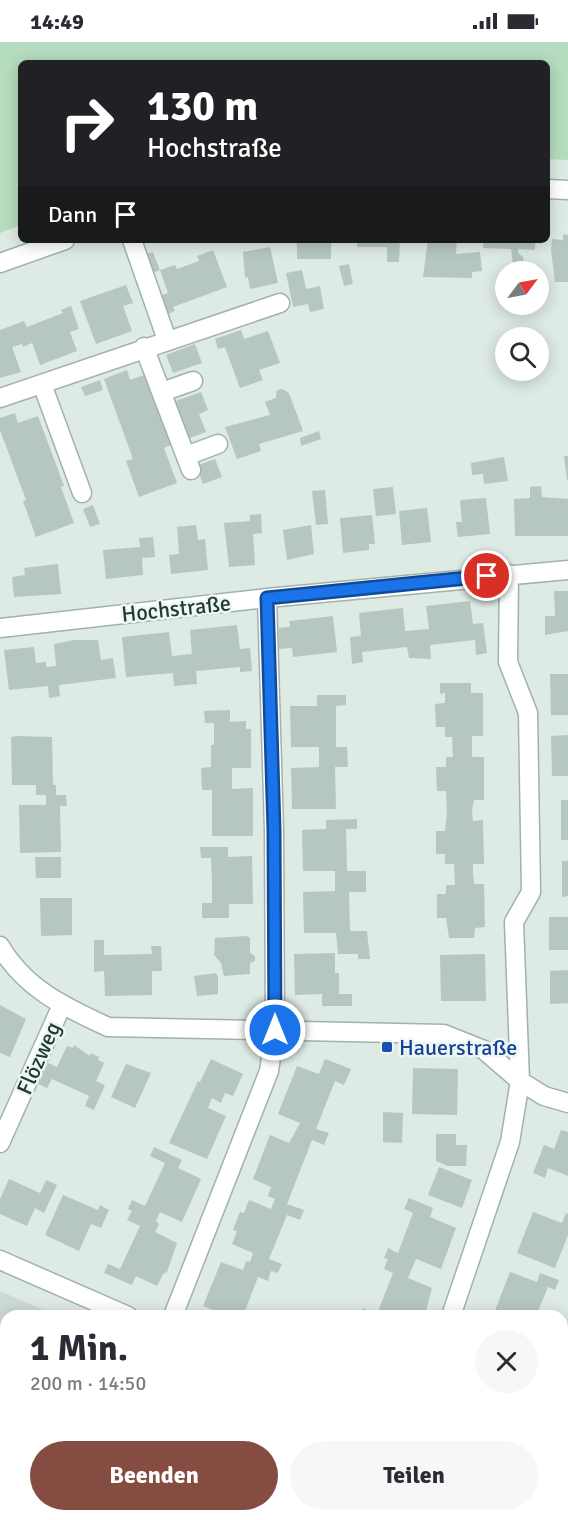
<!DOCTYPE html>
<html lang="de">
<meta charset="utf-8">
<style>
body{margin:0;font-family:Signika,sans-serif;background:#f7f7f7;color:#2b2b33;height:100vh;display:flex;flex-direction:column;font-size:22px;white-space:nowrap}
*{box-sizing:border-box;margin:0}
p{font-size:20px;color:#7c7c81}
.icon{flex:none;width:33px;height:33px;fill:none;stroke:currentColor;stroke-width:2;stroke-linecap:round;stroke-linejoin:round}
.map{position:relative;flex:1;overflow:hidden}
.side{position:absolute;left:0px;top:1268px;width:568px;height:212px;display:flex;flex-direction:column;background:#fff;border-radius:18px 18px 0 0;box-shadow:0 3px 15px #0003}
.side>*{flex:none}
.guide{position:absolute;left:18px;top:18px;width:532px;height:183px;border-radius:9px;box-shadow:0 3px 15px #0003;background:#202124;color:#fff;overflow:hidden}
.needle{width:39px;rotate:58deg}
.buttons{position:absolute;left:495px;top:219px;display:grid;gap:12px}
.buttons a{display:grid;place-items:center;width:54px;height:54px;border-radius:50%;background:#fff;box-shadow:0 3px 15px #0003;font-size:30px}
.pin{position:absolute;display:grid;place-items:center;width:51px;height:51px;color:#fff;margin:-26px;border:3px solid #fff;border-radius:50%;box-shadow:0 2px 6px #0007}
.me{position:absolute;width:66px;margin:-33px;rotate:0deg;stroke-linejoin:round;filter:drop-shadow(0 0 4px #0008)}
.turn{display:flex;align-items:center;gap:21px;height:126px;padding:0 30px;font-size:27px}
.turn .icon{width:78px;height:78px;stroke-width:2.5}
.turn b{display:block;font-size:42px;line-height:51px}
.then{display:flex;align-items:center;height:57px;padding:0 30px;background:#0003;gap:12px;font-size:22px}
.round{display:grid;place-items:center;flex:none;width:63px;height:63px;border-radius:32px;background:#f7f7f7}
.overview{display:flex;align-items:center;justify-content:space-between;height:102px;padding:0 30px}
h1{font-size:36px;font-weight:700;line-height:45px}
.primary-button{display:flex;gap:12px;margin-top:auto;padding:12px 30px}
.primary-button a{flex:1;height:69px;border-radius:36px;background:#854c41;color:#fff;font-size:24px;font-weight:700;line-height:69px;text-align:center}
.primary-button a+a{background:#f7f7f7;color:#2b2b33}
.status{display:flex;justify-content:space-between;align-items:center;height:42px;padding:0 30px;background:#fff;direction:ltr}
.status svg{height:16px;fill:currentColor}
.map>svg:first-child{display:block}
</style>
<div class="status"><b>14:49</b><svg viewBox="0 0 49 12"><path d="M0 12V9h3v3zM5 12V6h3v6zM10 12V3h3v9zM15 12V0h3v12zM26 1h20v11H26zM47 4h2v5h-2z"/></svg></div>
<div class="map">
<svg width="568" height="1478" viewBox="0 0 568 1478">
<rect width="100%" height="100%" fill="#deeae4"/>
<!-- built -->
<path fill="#ccdad3" d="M0 1249 46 1269 44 1273 6 1274V1373L0 1388Z"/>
<!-- green -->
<path fill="#b6dcbf" d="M0 0H568V118L548 117V21H21V183L0 191Z"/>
<!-- building -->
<path fill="#b6c7c0" d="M563 192 568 193V240H555L551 208 552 197 563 198Z
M297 198H331V217H297Z
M357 198H400L399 220H387V205H357Z
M428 198H457L456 212 480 210 482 229 472 230V236L423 235Z
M484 198H535V208L518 207V211L523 215 525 230H514L511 207 483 206Z
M270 205 278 241 250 247 248 235 245 236 243 210Z
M213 208 227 245 173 265 175 269 165 273 159 254 168 251 160 228 175 223 177 227 199 219 197 214Z
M153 210 160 228 150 232 143 213Z
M349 222 353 242 344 244 339 224Z
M302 228 306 247 320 244 324 267 310 270 308 262 293 265 286 231Z
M126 243 133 261 123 264 132 289 96 302 80 259Z
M71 264 79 287 70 290 77 309 40 323 32 301 23 305 22 302 12 305 21 330 0 336V288L24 279 27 285 63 271 61 268Z
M241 288 244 297 268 289 280 321 259 328 263 338 240 346 225 305 218 307 215 297Z
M195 302 202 321 173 331 166 313Z
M127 328 130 338 144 333 171 403 164 406 177 441 139 455 126 419 133 417 104 337Z
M100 338 103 348 85 354 81 345Z
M282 347 289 351 303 389 259 402 261 409 237 417 225 385 270 373 265 360 276 356 277 348Z
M201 350 208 368 199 372 206 390 187 397 173 360Z
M15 371 18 381 38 374 64 444 61 445 74 481 36 495 23 459 26 458 0 388V376Z
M319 389 321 397 301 404 300 396Z
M564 414H568V438H567Z
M504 415 508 439 484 442 483 432 472 433 471 421Z
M215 417 222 435 203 442 196 424Z
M541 444 542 455 568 457V494H515L514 457 530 456V445Z
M393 445 396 472 376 474 373 447Z
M325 448 328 482 316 483 312 449Z
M486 456 490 492 458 495 456 480H462L460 458Z
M93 463 100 482 90 485 83 467Z
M427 466 431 500 402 503 399 469Z
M261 472 262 491 253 492 255 523 229 525 224 481 250 479V473Z
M372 473 375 502H369V508L343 511 340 476Z
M196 483 198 498 205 497 208 528 171 532 169 513 179 512 177 485Z
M311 483 314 512 287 518 283 488Z
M153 495 155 515 142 516 143 533 106 537 103 508 140 505 139 496Z
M58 522 61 552 14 555 12 535 25 533 24 526Z
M554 549H568V589L545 593V574H555Z
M470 559 473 582 483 581 487 611 476 613 475 598 430 603 431 617 409 616 407 605 362 610 363 620 352 622 350 595 361 594 359 571 403 566 405 589 429 587 426 564Z
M333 574 337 610 293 615 292 606 279 607V586L290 585 289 579Z
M237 583 240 607 250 606 252 629 240 630V625L196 629 197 642 174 644 173 631 126 635 122 595 169 590 172 614 192 612 190 588Z
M74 598H98L101 618 113 616 116 636 59 643 60 654 49 656 48 644 9 648 4 608 34 605 36 621 46 620V625L56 624 54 602Z
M550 632H568V673H551Z
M440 641H471V651H483V694H472V715H484V758H474L472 768 473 779 483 778 484 822H473V832L474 842H484L485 885 475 886 474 896H449L446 876H437V852H446V843H455L454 822H445V812H436V789H445L447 769 446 749H437L436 725H446V715H453L452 695H445V685H436L435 662 445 661V651L440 652Z
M317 653H346V663L336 664V705H347L348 725H335L336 767H292L291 726 319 725V705H291L290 664H317Z
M230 668V680L246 679V687H251V726H232V747L253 746V794H212V748H202L201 726 211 725V703H214V681H205L204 669Z
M568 693V734H552L551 694Z
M17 694 52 695 53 743H56V753H66L67 764H60L61 810 20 811 19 763H46V753H36V743H12L11 695Z
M561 758H568V798H561Z
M357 777V787H346L347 829H366V850H349L350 889H367L370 917H358V912H338L336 891H304L303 850 335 849V829H303L302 788 326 787V778Z
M200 805H228V815L252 814 253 862H229V876H202V861H212V839L211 816H201Z
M35 815H61V836H36Z
M562 819H568V854L562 855Z
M40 856H72V893L41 894Z
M549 875H568V908H549Z
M247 894 250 896V911L255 914V919L250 921V932L224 934 221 921 214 913 215 896Z
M94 898H104V913L152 912 151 904H161L162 929H152V953L105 954 104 929 94 930Z
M335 911V931H339V952H352V964H322V952L295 953 294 912Z
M485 912 486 959H441L440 913Z
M568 928V961L550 962V929Z
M215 931 218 934V952L197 954 194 934Z
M0 963 26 977 10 1015 0 1011Z
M74 1003 90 1014 91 1011 99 1015 98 1018 104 1021 96 1039 105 1043 94 1068 85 1064 89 1054 52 1037 47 1046 38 1042 48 1021 57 1025 67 1004 73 1006Z
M211 1017 243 1032 233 1054 225 1051 221 1061 212 1056 208 1066 226 1074 207 1117 169 1101 198 1039 200 1040Z
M325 1017 351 1027 344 1043 335 1039 316 1087 329 1091 324 1103 312 1098 287 1162 304 1168 300 1178 287 1173 269 1217 282 1222 278 1231 271 1229 268 1239 258 1235 243 1274H228L203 1264 221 1220 243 1228 246 1219 250 1220 253 1211 232 1202 237 1189 233 1188 240 1170 244 1171 249 1158 271 1167 275 1157 268 1154 271 1145 253 1137 270 1093 289 1101 300 1081 278 1072 297 1024 319 1032Z
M126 1022 151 1031 135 1066 111 1055Z
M413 1026 458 1027 457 1073 412 1072Z
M383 1070 403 1071 402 1101 383 1100Z
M561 1088 568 1090V1134L548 1126 545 1136 533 1131 544 1103 554 1107Z
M436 1092H456V1103H467L466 1124H448L436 1119Z
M154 1105 182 1118 178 1126 201 1137 182 1180 160 1170 156 1179 159 1182 155 1190 177 1201 167 1230 163 1232 157 1244 136 1234 132 1243 104 1231 108 1222 120 1227 140 1184 127 1178 132 1169 128 1167 132 1158 145 1164 165 1121 150 1114Z
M439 1125 472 1138 462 1166 428 1153Z
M9 1137 40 1151 46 1138 57 1143 44 1171 35 1166 27 1184 0 1172V1157Z
M63 1153 98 1168 100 1163 109 1168 101 1186 91 1182 79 1209 45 1193Z
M409 1156 433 1166 430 1175 456 1186 441 1227 416 1217 408 1236 432 1246 425 1273 360 1274 363 1266 377 1272 393 1231 384 1227 388 1217 384 1216 388 1206 398 1211 413 1171 404 1167Z
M533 1170 562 1181 566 1171 568 1172V1193L555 1226 517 1211Z
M510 1230 537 1240 540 1231 559 1238 555 1248 548 1245 536 1274 494 1271Z
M0 1283 6 1285 0 1306Z
M562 1309 568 1311 566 1354 562 1352Z
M0 1334 6 1336 0 1357Z
M0 1416 6 1419V1456L0 1454Z
M35 1473H68L66 1478H33Z
M134 1473H179L177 1478H135L132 1477Z
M201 1473H220L218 1478H199Z
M299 1473H344L342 1478H297Z
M433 1473H492L490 1478H431Z"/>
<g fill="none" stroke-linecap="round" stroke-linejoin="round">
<defs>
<path id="minor" d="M548 147 568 148
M132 198 167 298
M0 221 65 198
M144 305 191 428
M42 342 82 451
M162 350 193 339
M0 356 280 261
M186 414 218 402
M0 586 267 556 568 528
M0 904C25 947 65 965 108 985L444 992 484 1008 520 1039 544 1054 568 1061
M0 1101 62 963
M0 1218 128 1274
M173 1274 269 1029 275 988 274 788 267 556
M451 1274 510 1100 520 1039 514 880 531 850 528 671 508 620 509 532
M562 1451 568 1453
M97 1478 99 1473
M379 1478 381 1473"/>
</defs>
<!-- minor casing -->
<use href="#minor" stroke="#a1b2ab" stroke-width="21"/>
<!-- minor -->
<use href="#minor" stroke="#fff" stroke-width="18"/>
</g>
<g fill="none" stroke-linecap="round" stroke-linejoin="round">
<defs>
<path id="route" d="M275 988 274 788 267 556 487 534"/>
</defs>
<!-- route casing -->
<use href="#route" stroke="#114b97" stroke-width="15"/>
<!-- route -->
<use href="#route" stroke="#1a73e8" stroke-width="10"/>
</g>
<!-- markers -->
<rect fill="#1a4fb4" stroke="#eef7f2" stroke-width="2" x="381" y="999" width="12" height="12" rx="3"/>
<g text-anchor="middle" stroke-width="5" stroke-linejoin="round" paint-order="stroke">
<!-- street labels -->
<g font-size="22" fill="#1f3a32" stroke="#eef7f2">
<text transform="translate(176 566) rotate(-6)" y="8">Hochstraße</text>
<text transform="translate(38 1016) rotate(-66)" y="8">Flözweg</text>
</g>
<!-- transit labels -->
<g font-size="22" fill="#164399" stroke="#eef7f2" text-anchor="start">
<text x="399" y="1013">Hauerstraße</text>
</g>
</g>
</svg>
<div class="buttons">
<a><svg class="needle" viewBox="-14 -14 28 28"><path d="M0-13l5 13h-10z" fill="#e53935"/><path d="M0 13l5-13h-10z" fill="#7c7c81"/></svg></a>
<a><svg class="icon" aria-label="search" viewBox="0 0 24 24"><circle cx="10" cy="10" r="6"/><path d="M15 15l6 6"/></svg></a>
</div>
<div class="pin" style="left:487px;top:534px;background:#d93025"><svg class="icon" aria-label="arrive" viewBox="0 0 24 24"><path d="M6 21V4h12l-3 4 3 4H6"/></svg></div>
<svg class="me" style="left:275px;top:988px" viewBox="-20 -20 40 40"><circle r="17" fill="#1a73e8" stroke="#fff" stroke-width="3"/><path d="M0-11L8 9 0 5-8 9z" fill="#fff"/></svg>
<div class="guide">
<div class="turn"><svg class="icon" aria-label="right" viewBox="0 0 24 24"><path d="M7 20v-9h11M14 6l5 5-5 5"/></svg><div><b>130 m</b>Hochstraße</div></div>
<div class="then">Dann<svg class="icon" aria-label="arrive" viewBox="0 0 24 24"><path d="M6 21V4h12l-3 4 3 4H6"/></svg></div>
</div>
<section class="side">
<div class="overview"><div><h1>1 Min.</h1><p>200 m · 14:50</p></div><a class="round"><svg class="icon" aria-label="close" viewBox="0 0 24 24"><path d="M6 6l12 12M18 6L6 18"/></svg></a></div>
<div class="primary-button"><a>Beenden</a><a>Teilen</a></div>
</section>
</div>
